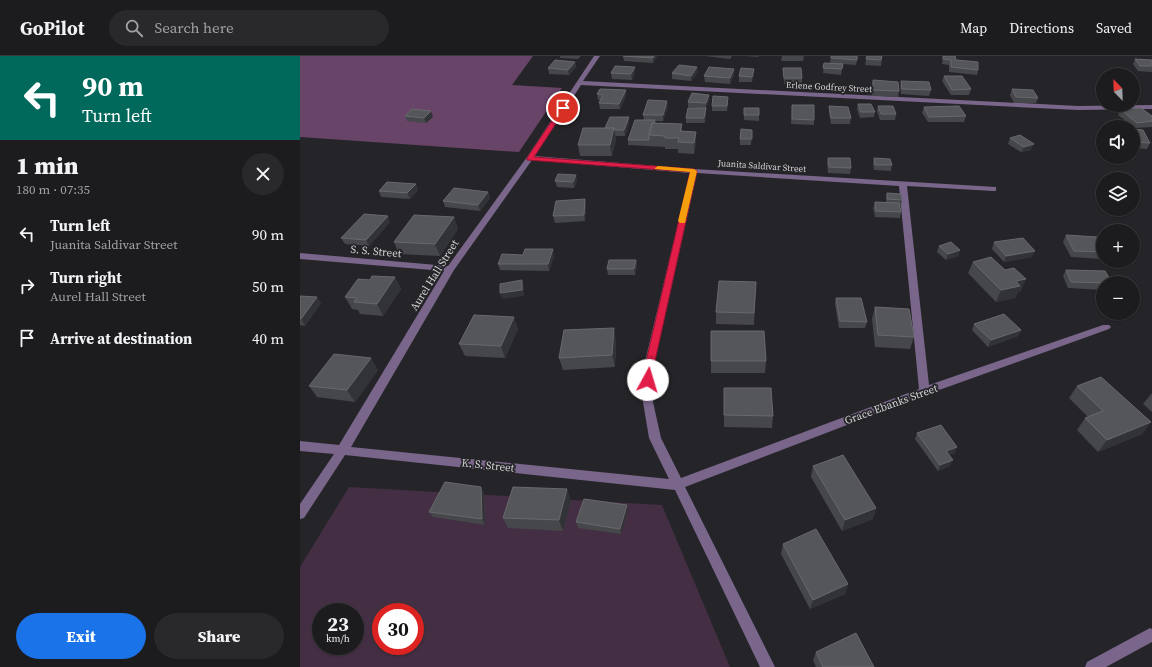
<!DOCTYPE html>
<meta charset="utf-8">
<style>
body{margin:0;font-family:"Source Serif 4",serif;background:#29292c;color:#f1f3f6;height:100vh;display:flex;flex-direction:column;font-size:15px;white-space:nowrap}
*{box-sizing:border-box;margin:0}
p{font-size:13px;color:#a0a1a4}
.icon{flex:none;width:22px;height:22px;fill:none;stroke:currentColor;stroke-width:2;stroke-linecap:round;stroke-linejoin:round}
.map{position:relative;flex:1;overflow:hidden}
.drawer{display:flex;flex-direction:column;background:#1c1c1f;width:300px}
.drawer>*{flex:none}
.guide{background:#00695c;color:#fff;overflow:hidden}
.needle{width:26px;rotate:337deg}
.tools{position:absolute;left:796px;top:12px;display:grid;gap:8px}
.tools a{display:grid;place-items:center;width:44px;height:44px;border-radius:50%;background:#1c1c1f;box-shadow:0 1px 3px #0004,0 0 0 1px #3a3a3d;font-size:20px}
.speed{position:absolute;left:12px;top:547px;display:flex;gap:8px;font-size:20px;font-weight:700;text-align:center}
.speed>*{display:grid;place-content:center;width:52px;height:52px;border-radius:50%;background:#1c1c1f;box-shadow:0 1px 3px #0004,0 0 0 1px #3a3a3d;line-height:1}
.speed small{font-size:10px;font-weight:400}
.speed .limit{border:6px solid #d22;background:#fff;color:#111}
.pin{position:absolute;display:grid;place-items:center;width:34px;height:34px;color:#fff;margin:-17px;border:2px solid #fff;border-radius:50%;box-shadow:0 1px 4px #0007}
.me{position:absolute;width:44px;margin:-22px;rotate:6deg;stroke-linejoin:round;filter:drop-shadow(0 0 3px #0008)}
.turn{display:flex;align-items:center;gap:14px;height:84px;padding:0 16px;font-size:18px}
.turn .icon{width:52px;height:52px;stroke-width:2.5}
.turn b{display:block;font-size:28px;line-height:34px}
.round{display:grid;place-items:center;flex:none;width:42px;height:42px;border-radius:21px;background:#29292c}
.headline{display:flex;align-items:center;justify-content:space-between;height:68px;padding:0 16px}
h1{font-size:24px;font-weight:800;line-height:30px}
.button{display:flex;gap:8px;margin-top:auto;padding:8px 16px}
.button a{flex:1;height:46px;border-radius:24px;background:#1a73e8;color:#fff;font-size:16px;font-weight:800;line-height:46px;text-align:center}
.button a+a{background:#29292c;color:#f1f3f6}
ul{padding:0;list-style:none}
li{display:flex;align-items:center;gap:12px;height:52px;padding:0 16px}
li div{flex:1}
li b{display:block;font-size:15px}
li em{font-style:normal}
header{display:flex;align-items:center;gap:24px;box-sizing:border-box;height:56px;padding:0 20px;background:#1c1c1f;border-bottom:1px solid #3a3a3d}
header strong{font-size:19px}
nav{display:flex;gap:22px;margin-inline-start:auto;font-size:14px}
.search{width:280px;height:36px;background:#29292c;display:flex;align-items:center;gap:10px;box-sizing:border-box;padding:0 14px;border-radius:22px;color:#a0a1a4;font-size:15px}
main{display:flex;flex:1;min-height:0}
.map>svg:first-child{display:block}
</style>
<header>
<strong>GoPilot</strong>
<div class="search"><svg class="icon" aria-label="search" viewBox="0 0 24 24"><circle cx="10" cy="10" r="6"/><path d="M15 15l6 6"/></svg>Search here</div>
<nav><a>Map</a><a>Directions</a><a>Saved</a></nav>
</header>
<main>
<section class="drawer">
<div class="guide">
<div class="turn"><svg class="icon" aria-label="left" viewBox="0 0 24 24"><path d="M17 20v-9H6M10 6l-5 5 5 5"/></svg><div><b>90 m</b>Turn left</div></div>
</div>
<div class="headline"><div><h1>1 min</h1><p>180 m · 07:35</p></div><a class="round"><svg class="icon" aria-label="close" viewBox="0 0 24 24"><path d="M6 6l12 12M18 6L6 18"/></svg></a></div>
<ul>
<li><svg class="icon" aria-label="left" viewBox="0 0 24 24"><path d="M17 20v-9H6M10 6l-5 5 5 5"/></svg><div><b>Turn left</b><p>Juanita Saldivar Street</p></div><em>90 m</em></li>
<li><svg class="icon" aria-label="right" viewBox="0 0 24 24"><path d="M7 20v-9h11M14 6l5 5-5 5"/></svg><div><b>Turn right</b><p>Aurel Hall Street</p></div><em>50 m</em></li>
<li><svg class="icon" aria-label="arrive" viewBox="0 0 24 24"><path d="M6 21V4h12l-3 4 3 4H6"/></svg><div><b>Arrive at destination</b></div><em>40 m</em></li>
</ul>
<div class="button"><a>Exit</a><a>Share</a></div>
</section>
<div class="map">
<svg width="852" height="611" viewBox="0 0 852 611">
<rect width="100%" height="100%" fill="#252529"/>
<!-- green -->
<path fill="#432e43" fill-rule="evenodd" d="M49 431 362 449 430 611H0V511ZM21 556H55V590H21ZM81 556H115V590H81Z"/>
<!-- forest -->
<path fill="#684468" d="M0 0H233L212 29 262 32 219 96 0 81Z"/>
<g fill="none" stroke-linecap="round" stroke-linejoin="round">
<!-- minor -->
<path fill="#7a668b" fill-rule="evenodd" d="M294 0H300L283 25 778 50 852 49V53L778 54 281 29 235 100 394 113 696 131V135H693L607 130 629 329 803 269H809L811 271 809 273 628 338 385 431 475 611H460L375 434 45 399 4 462 0 463V448L34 398 0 395V385L39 389 144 215 0 203V197L148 210 227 101ZM232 104 390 117 343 314V346L349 382 369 423 51 391 154 214ZM397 117 599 130 619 333 381 422 361 382 353 346V314Z
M850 572 852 573V586L806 611H785L787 606Z"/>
</g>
<!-- wall -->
<path fill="#46474a" d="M260 0H281L278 3 260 2Z
M323 0H357L353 7 324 5Z
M405 0H432L430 3Z
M446 0H459L458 1Z
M482 0H504L503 5H481Z
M531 0H558L556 9 543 8 541 19 523 17 524 7H530Z
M567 0H582L581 10 565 9Z
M643 0 678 14 677 19 649 16V9L642 8Z
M835 3 852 4V16L838 15 833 8Z
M275 6 276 11 269 19 249 18 248 12Z
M335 11V16L332 24 312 23 311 17Z
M483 12 502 22V28H484Z
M398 16 391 25 372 23V17Z
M454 18 452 26H439V20Z
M434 19 430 28 405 26 404 20Z
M644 20 671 33 669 39H651L642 25Z
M573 24 599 35 598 41 572 40V30Z
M601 25 631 34 629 40 601 38 600 30Z
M712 33 738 42 736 47H714L710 39Z
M297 38 326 40 320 53H300L299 47 301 44H298Z
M409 44 406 52V58L405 67H386V62L404 52 388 51V46Z
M428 46 427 55H412V50Z
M558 48 575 56 574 61 560 62 557 53Z
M492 49 514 64V69L491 68Z
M368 50 363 65H355L356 67 382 68V75L396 87 394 98 378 97V93H365V91L328 89V84L344 64 343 59Z
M529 50 551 62 550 68H531L529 56Z
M578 50 596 58 595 64H580L577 55Z
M624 51 666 60 664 66H628L622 57Z
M444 52H459V65L444 64Z
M820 53 852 60V71L835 72 818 59Z
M105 60 133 61 126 67 107 65Z
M329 61V67L325 80H315L316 83 312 100H280L278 89 305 72Z
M833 73 850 87 847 93 833 92Z
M452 74 451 89H440V83Z
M710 82 731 94 721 96 708 88Z
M528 102 551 112 550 118 528 117 527 107Z
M574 102 592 109 591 115 574 114 573 108Z
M255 125H277L274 132 257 131Z
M116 128 118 134 110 143 81 141 79 135Z
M188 136 190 142 180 155 145 151 143 145Z
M587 137 602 144 601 150H600L601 156 600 162 575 161 573 152 575 146H586V143Z
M285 143 286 150 285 165 255 167 253 160Z
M154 161 158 173 140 200 99 198 94 186Z
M90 166 69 190 45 188 41 182Z
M766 179 803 192V201L802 203 771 201 763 186Z
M694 186 732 201 704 206 692 193Z
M639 190 660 194 658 200 646 204 637 196Z
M254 200 249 215 200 214 198 208Z
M336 204 337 210 335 219H308L307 213Z
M673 206 721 235 718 236 715 242 696 246 668 217Z
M766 214 803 227V234L768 232 763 220Z
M95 221 101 233 83 260 60 258 58 254 52 253 45 241 70 224Z
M456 226 454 269 416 268V256Z
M0 240 21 247 5 270 0 269Z
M536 242 567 266 565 272H539L535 248Z
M575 251 614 281 610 293 575 291 572 263Z
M674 268 721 274 718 280 688 291 672 274Z
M218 273 205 302 165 300 159 288Z
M316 284 315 311 263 314 259 302Z
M411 305H466L465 317H411Z
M78 314 55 346 17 341 9 330Z
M777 330 851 366 842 378 798 396 777 374 785 362 788 361 769 342Z
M424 332 473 360 472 372 424 371Z
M852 337V356L843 348Z
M617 377 655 397 649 399 650 410 638 415 615 383Z
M513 410 576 452 573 463 542 475 511 421Z
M184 437 185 469 133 461 129 456Z
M271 444 263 475 208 472 203 462Z
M328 455 321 478 278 472 276 466Z
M483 488 548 528 545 538 510 553 481 498Z
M516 596 574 611H516L513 604Z"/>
<!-- shaded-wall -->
<path fill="#323337" d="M354 0H357L353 7V2Z
M275 6 276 11 269 19 268 14Z
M335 11V16L332 24 331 18Z
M397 11 398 16 391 25V20Z
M434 13V19L430 28V22Z
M454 13V18L452 26V21Z
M840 30 837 35 833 36V31Z
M326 34V40L320 53 319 48Z
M409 39V44L406 52V47Z
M367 45 368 50 363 65V59Z
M406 52V58L405 67 404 62Z
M131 55 133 61 126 67 124 62Z
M329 61V67L325 80 324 74Z
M314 72 316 83 312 100 310 89Z
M396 76V87L394 98V87Z
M734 88 731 94 721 96 724 91Z
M276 119 277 125 274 132 273 126Z
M116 128 118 134 110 143 107 137Z
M188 136 190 142 180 155 178 149Z
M285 143 286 150 285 165 284 159Z
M88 160 90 166 69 190 66 184Z
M154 161 158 173 140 200 135 188Z
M253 193 254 200 249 215 248 208Z
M660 194 658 200 646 204 648 198Z
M735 195 732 201 704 206 706 200Z
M336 204 337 210 335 219 334 213Z
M95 221 101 233 83 260 77 248Z
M726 223 721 235 718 236 715 242 696 246 701 234 716 225Z
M222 224 224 231V240L202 243 200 237Z
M17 241 21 247 5 270 1 263Z
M214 261 218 273 205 302 201 290Z
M314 272 316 284 315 311 312 299Z
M721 274 718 280 688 291 691 284Z
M71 302 78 314 55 346 47 334Z
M851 366 842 378 798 396 807 384Z
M657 391 655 397 643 401 646 395Z
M653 404 650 410 638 415 640 409Z
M181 431 184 437 185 469 182 463Z
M267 433 271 444 263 475 259 464Z
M327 449 328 455 321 478 320 473Z
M576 452 573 463 542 475 545 464Z
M548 528 545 538 510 553 513 544Z"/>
<!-- building -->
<path fill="#555659" stroke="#69696d" d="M323 0H354L353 2Z
M531 0H557V4L531 2Z
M567 0H582L581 4 566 3Z
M643 0H655L656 4 678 6V14L651 11V4L643 3Z
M835 3 852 4V10H840Z
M255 4 275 6 268 14 248 12Z
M524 7 543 8 542 13 523 12Z
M379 9 397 11 391 20 372 17Z
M315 10 335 11 331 18 311 17Z
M409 11 434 13 430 22 404 20Z
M441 12 454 13 452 21 439 20Z
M483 12H501L502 22H484Z
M644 20H662L671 33 652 34Z
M573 24 598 26 599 35 573 34Z
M601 25 629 26 631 34 602 33Z
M833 26 840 30 833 31Z
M300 33 326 34 319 48 299 47 303 39 297 38Z
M712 33 733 34 738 42 716 41Z
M392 37 409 39 406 47 388 46Z
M413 40 428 41 427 50H412Z
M348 44 367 45 363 59H343Z
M558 48H571L575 56H561Z
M492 49H514V64L492 63Z
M529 50 548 51 551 62H531Z
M578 50H593L596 58H581Z
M659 50 666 60 629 61 624 51Z
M388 52H406L404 62H386Z
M444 52H459V59H444Z
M841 52 852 60V65L837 67 820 53Z
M112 53 131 55 124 62 105 60Z
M310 61H329L324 74H315L314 72H305Z
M335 64H355L354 67H352L349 79V84H328Z
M352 67 382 68 380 75 396 76 394 87 378 86 379 82H365V80L349 79Z
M283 72H314L310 89H278Z
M441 73 452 74V83H440Z
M833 73 843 74 850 87 833 86Z
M720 79 734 88 724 91 710 82Z
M528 102H550L551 112 529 111Z
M574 102 590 103 592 109H575Z
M258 118 276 119 273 126 255 125Z
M87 126 116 128 107 137 79 135Z
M154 132 188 136 178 149 143 145Z
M587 137 601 138 602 144 587 143Z
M285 143 284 159 253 160 256 145Z
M575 146 599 147 601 156 576 155Z
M64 158 88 160 66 184 41 182Z
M114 159 154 161 135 188 94 186Z
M766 179 797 181 803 192V196L774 195Z
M723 182 735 195 706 200 694 186Z
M651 186 660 194 648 198 639 190Z
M225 193H253L248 208H198L202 198 223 199Z
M691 201 705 214 714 212 726 223 716 225 720 230 701 234 673 206Z
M309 204H336L334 213H307Z
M766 214 805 215 812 227 771 226Z
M72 220 95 221 77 248 54 246 57 242 45 241 58 223 70 224Z
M222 224V234L200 237V228Z
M419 225 456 226 454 257 416 256Z
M0 240 17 241 1 263H0Z
M536 242H561L567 266 540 265Z
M575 251 609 253 614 281 578 279Z
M704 258 721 274 691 284 674 268Z
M174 259 214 261 201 290 159 288Z
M314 272 312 299 259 302 264 274Z
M411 275H464L466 305H411Z
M34 298 71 302 47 334 9 330Z
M801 321 851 366 807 384 785 362 803 355 777 330Z
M424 332H471L473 360 424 359Z
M641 369 657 391 646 395 653 404 640 409 617 377Z
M543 399 576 452 545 464 513 410Z
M145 426 181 431 182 463 129 456Z
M213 431 267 433 259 464 203 462Z
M284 443 327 449 320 473 276 466Z
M516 473 548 528 513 544 483 488Z
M556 577 574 611H523L516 596Z"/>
<!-- route -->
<path fill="#e11d48" stroke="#92132f" d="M261 51 266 52 234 101 394 113 397 115 353 314 352 327H345L344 314 390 116 227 104V102Z"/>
<!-- slow -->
<path fill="#f59e0b" d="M358 110 394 113 397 115 385 167H380L378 165 390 116 355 113V112Z"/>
<g text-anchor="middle" stroke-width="3.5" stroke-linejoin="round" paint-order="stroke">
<!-- far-street labels -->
<g font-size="9" fill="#d3d3d5" stroke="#252529">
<text transform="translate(529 31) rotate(3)" y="3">Erlene Godfrey Street</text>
<text transform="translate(462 110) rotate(4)" y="3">Juanita Saldivar Street</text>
</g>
<!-- street labels -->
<g font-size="11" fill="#d3d3d5" stroke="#252529">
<text transform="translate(76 195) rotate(5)" y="4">S. S. Street</text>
<text transform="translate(134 219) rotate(-58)" y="4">Aurel Hall Street</text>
<text transform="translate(591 348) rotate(-20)" y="4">Grace Ebanks Street</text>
<text transform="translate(188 409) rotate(6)" y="4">K. S. Street</text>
</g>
</g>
</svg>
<div class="tools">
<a><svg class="needle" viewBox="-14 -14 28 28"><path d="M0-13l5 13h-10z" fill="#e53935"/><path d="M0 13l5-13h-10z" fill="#a0a1a4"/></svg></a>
<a><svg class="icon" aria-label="sound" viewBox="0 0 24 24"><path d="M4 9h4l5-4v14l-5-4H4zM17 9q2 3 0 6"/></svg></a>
<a><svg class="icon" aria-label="layers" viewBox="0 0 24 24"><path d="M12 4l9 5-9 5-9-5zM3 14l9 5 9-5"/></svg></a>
<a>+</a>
<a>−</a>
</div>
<div class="speed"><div>23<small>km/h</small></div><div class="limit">30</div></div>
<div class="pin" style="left:263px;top:52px;background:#d93025"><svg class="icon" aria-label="arrive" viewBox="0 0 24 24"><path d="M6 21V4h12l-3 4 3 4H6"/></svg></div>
<svg class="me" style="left:348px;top:324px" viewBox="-20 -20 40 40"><circle r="19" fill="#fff"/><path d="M0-13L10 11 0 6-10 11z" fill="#e11d48"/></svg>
</div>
</main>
